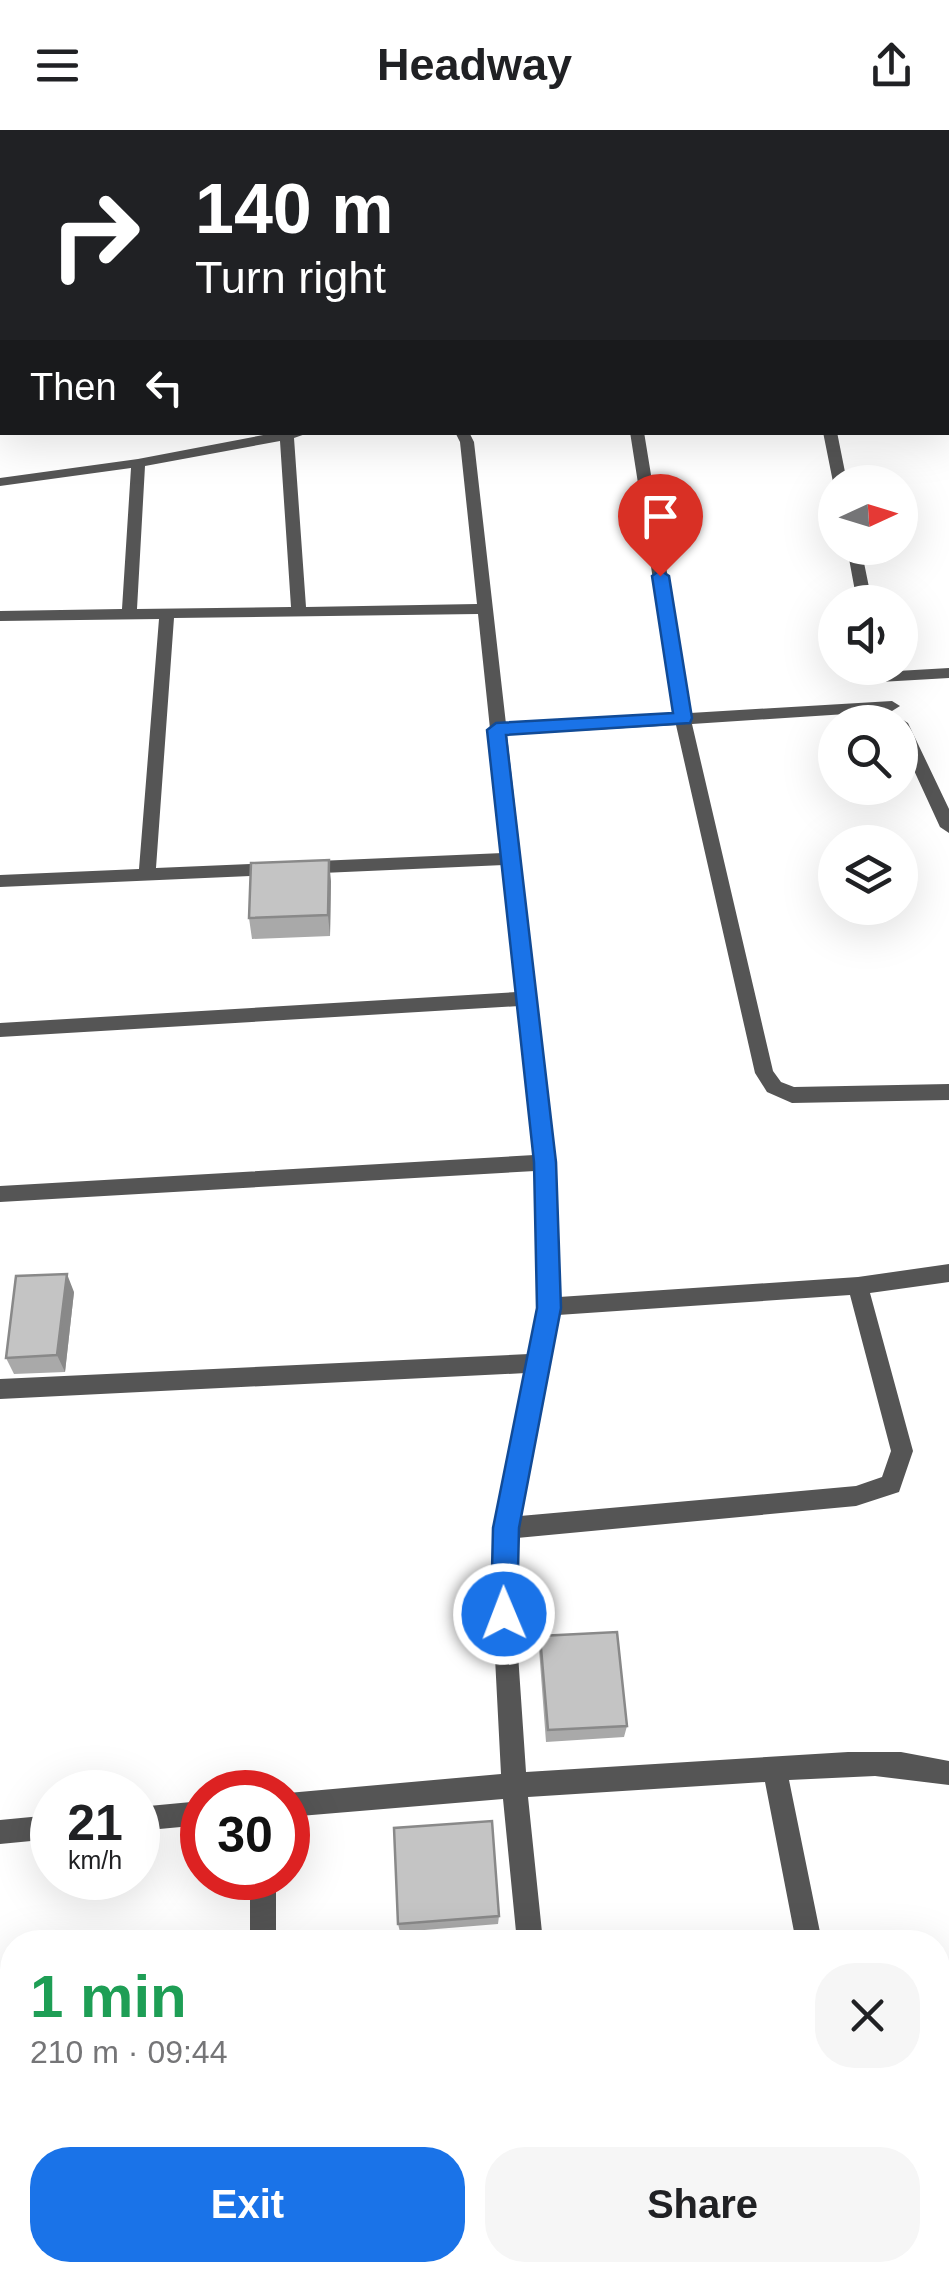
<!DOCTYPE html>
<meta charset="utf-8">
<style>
body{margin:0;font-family:Arial,sans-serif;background:#f6f6f6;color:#202124;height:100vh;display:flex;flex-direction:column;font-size:38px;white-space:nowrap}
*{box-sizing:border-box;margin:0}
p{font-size:32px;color:#757577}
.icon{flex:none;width:55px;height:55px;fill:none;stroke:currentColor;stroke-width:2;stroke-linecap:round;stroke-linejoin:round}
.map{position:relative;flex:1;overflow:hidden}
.panel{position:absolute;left:0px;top:1800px;width:950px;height:352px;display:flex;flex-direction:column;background:#fff;border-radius:40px 40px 0 0;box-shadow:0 10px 40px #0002}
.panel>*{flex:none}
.guide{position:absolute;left:0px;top:0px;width:950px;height:305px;box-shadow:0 10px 40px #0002;background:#202124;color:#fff;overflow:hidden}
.needle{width:65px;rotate:86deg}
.fabs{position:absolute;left:818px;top:335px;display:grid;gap:20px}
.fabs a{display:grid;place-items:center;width:100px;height:100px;border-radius:50%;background:#fff;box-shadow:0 10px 40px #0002;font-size:50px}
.speed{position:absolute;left:30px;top:1640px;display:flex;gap:20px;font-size:50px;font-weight:700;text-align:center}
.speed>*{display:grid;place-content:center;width:130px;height:130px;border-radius:50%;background:#fff;box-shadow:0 10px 40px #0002;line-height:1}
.speed small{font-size:25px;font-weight:400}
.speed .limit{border:15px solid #d22;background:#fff;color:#111}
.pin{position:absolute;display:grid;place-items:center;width:85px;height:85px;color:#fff;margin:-102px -42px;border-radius:50% 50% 50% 0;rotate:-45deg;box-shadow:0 0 10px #0007}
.pin .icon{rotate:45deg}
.me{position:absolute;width:110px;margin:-55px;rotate:359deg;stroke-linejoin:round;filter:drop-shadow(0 0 8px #0008)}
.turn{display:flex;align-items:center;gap:35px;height:210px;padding:0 30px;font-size:45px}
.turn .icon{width:130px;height:130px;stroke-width:2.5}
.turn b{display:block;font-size:70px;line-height:85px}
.then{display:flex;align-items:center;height:95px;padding:0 30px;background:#0003;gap:20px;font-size:38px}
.round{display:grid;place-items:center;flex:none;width:105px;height:105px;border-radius:40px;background:#f6f6f6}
.overview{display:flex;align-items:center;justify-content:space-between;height:170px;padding:0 30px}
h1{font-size:60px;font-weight:600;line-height:75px;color:#1e9e55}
.action{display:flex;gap:20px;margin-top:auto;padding:20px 30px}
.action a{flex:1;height:115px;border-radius:40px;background:#1a73e8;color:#fff;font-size:40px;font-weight:600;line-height:115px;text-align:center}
.action a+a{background:#f6f6f6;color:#202124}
header{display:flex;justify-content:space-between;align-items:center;height:130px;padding:0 30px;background:#fff;font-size:45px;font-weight:600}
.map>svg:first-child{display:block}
</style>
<header><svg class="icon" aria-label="menu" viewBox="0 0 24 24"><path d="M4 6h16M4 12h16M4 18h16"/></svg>Headway<svg class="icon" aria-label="share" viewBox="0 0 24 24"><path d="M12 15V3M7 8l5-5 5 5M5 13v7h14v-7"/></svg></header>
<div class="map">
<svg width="949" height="2152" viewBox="0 0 949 2152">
<rect width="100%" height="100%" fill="#fff"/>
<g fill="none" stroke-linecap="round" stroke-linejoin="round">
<!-- lane -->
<path fill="#555" fill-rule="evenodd" d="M503 0H515L516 2H505Z"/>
<!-- street -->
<path fill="#555" fill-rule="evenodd" d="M164 0H176V2H165Z
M948 97H949V105H948Z
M948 217H949V231H948Z
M279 302H311L294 308 306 477 477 474 460 312 455 302H469L474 312 506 594 674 584 630 302H644L690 583 892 571 900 576 892 581 692 594 773 941 781 952 794 957 949 954V970L792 973 767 962 755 943 676 595 507 605 555 1032 559 1167 858 1147 949 1134V1152L870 1163 913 1321 899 1362 856 1376 517 1408 513 1450 526 1642 848 1622H901L949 1631V1655L875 1646 789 1650 822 1812H796L765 1652 528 1667 543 1812H517L503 1669 288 1687V1663L501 1644 491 1450 495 1398 526 1243 0 1269V1249L529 1224 539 1177 535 1041 0 1072V1056L534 1025 519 876 0 907V893L517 862 504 735 0 757V745L139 739 159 489 0 491V481L122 479 131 338 0 356V348L138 329ZM280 311 291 477 137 479 145 336ZM478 484 503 723 156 738 174 488ZM850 1165 891 1321 882 1347 856 1356 520 1386 558 1185Z
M823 302H837L847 352 835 355 833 352Z
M847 418H861L872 472H857Z
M949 538V548L880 552 872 547 880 542Z
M900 588 908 593 949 679V703L940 697 900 610V592H892Z
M202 1671V1695L138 1701V1677Z
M52 1685V1709L0 1714V1690Z
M250 1748H276V1812H250Z
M251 2140H279V2152H251Z
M550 2140H578L579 2152H551Z
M859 2140H887L889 2152H861Z"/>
</g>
<!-- wall -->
<path fill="#a9a9a9" d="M331 751 330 806 252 809 249 788Z
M74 1162 65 1242 14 1244 6 1228Z
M540 1506 627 1596 624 1607 546 1612 539 1519Z
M499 1786 498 1794 400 1802 398 1794Z"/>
<!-- shaded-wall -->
<path fill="#898989" d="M329 730 331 751 330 806 328 785Z
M67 1144 74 1162 65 1242 57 1225Z"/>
<!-- building -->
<path fill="#c4c4c4" stroke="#898989" stroke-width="2.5" d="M329 730 328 785 249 788 251 733Z
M67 1144 57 1225 6 1228 16 1146Z
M617 1502 627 1596 548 1600 540 1506Z
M492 1691 499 1786 398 1794 394 1698Z"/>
<!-- route -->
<path fill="#1a73e8" stroke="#114b97" stroke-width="2.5" d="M660 440 669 446 692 588 690 593 506 605 556 1032 561 1178 519 1398 517 1484 514 1493 504 1496 495 1493 491 1484 493 1398 537 1178 534 1032 487 600 496 593 673 583 652 446Z"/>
</svg>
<div class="fabs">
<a><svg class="needle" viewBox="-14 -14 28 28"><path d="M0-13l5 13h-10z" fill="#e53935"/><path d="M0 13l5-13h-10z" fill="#757577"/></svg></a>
<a><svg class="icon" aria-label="sound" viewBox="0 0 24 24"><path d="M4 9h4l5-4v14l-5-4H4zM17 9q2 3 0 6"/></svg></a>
<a><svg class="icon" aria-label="search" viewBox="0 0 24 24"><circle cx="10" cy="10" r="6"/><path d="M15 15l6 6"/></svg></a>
<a><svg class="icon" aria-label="layers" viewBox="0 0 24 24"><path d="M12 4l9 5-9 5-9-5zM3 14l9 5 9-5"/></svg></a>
</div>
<div class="speed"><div>21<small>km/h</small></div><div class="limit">30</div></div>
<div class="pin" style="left:660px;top:446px;background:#d93025"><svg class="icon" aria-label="arrive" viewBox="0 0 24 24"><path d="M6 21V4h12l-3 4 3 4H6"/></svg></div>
<svg class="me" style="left:504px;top:1484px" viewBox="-20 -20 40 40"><circle r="17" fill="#1a73e8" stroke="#fff" stroke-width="3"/><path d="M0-11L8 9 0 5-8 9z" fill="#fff"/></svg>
<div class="guide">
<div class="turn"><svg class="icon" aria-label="right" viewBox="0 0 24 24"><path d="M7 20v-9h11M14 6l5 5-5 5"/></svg><div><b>140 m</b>Turn right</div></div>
<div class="then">Then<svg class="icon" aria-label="left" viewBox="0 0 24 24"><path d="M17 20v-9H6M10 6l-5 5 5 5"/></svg></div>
</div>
<section class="panel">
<div class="overview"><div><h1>1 min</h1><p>210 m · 09:44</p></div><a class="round"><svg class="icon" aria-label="close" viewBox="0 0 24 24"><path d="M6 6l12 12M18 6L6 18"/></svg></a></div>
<div class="action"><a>Exit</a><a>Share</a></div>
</section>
</div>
